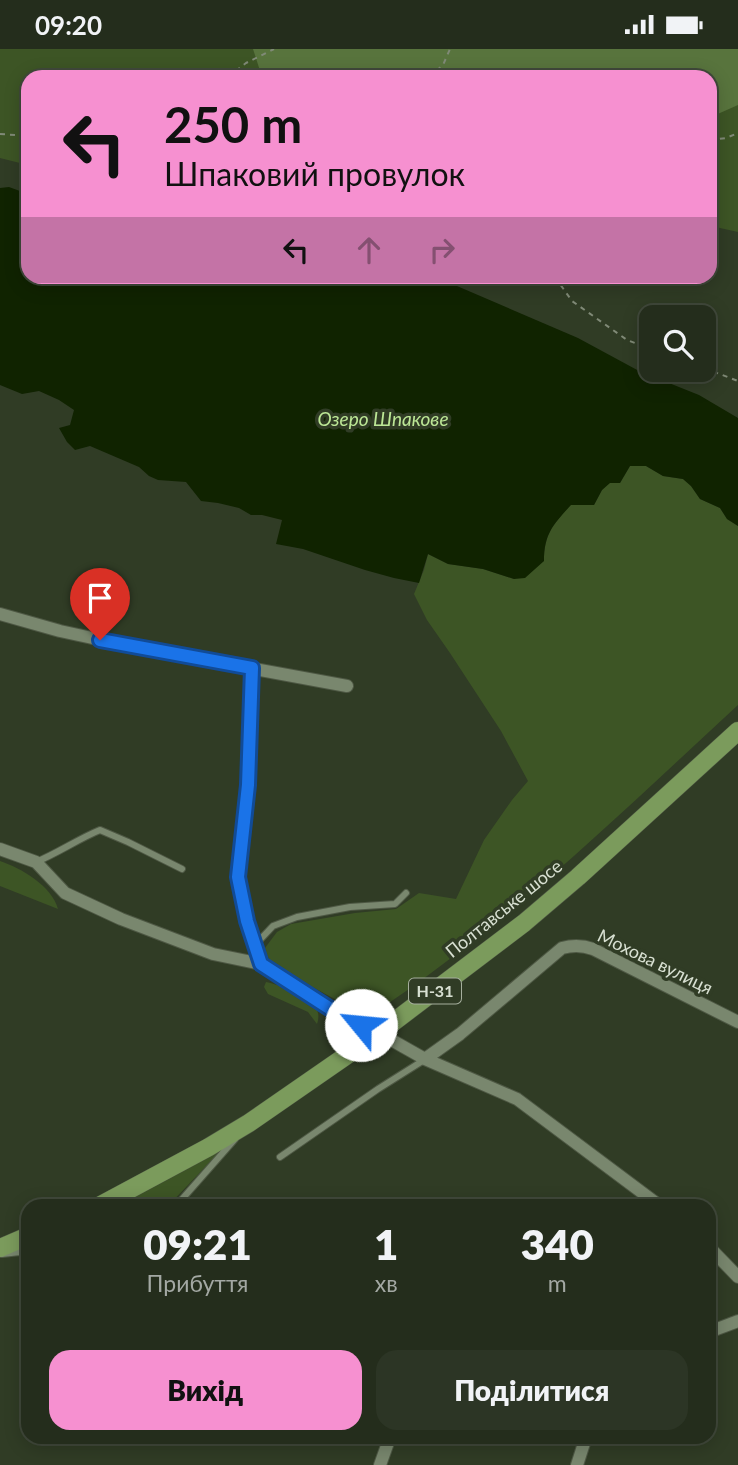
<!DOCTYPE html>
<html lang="uk">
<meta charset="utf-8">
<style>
body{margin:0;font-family:Lato,sans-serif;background:#2c3525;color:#f1f3f6;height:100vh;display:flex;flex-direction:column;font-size:26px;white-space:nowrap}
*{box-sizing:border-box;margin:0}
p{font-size:23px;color:#a3a8a3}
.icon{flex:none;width:38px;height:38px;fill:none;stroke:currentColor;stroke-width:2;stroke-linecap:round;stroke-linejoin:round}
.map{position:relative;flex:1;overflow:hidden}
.side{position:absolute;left:21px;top:1150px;width:695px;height:245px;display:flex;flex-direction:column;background:#242d1c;border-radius:21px;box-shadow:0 4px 18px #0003,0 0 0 2px #41493b}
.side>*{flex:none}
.guide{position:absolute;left:21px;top:21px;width:696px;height:214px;border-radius:21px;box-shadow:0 4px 18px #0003,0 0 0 2px #41493b;background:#f690d0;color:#111;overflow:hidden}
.controls{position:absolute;left:639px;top:256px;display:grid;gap:14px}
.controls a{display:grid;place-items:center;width:77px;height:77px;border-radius:14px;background:#242d1c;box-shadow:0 4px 18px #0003,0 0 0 2px #41493b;font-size:35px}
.pin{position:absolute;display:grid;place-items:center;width:60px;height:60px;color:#fff;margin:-72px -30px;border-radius:50% 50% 50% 0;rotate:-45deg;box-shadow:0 0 7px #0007}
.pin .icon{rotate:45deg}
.me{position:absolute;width:77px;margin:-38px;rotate:298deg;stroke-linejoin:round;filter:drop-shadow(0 0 5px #0008)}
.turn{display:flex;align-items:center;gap:24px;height:147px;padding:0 28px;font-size:32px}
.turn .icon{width:91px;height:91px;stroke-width:2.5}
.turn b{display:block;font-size:49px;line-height:60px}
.lanes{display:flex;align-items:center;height:66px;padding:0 28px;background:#0003;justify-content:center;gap:35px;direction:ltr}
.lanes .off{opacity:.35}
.eta{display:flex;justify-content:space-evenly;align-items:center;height:119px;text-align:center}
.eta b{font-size:42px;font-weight:800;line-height:49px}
.primary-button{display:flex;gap:14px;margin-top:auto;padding:14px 28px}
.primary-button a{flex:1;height:80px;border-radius:21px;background:#f690d0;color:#111;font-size:28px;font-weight:800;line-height:80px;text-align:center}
.primary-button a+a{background:#2c3525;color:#f1f3f6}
.status{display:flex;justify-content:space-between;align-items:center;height:49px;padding:0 35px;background:#242d1c;direction:ltr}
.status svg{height:19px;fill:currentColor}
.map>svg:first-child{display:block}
</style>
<div class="status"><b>09:20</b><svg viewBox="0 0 49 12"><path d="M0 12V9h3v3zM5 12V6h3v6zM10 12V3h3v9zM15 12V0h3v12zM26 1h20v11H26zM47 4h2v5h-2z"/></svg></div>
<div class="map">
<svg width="738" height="1416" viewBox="0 0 738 1416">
<rect width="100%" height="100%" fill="#303c25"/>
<!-- green -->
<path fill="#3d5525" d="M0 0H738V183L711 177 710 28H28V116L0 109Z
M630 417H646L663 427 683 430 691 437 700 450 720 459 727 470 738 477V656C621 764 507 876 374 964L363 965 286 924C276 917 266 911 265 899L277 883 291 875 355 864 396 860 419 844 456 850 484 791 512 751 528 732 501 682 450 604 427 571 414 545 424 521 428 505 448 515 483 520 514 530 544 512C544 484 554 475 571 455L594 456 602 441 610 433 620 434Z
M0 812C21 819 52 837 58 860L0 837Z
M266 933C278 935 310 948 316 959 319 964 319 969 317 975L308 963 268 945 264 938Z
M228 1094 168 1157H118C156 1137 193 1118 228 1094Z"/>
<!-- forest -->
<path fill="#58743d" d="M253 0H738V56L711 68 710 28H262Z"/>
<!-- water -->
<path fill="#102300" d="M9 138 28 145V228H445L450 234 578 289 639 322 699 346 738 369V477L727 470 720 459 700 450 691 437 683 430 663 427 646 417H630L620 434H610L602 441 594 456H571C554 475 544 484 544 512L525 529 514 530 483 520 448 515 428 505 419 534 394 529 365 521 303 500 276 495 282 471 262 466H251L239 459 218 454 201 452 186 433 158 431 149 427 139 418 90 397 75 401 67 393 59 379 70 376 74 361 59 351 39 342 22 345 0 336V139Z"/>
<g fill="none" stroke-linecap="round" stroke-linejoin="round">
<defs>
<path id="service" d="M36 813C58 804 78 790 100 781L128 793 182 820
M255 896 273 877 297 868 350 858 395 855 406 844
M280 1108 378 1040 424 1011
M176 1157 235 1090
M2 1205 20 1203 28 1206"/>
<path id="minor" d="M0 565 60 582 120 595 347 637
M252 619 248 736 238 829 247 872 261 915
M0 800 36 813 65 844 121 870 213 905 261 915 343 968 379 984 425 1010 517 1050 660 1157
M425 1010 460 985 562 899C573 896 582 896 593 900L738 973
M709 1198 738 1228
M709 1283 738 1272
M380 1416 390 1388
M577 1416 586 1388"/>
<path id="primary" d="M99 1157 209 1098 249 1074 379 984 524 874 578 828 738 682
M0 1199 28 1187"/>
</defs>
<!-- service casing -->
<use href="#service" stroke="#4e5844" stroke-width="8"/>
<!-- minor casing -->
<use href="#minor" stroke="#4e5844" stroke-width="14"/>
<!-- primary casing -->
<use href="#primary" stroke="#4e5844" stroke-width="19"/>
<!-- path -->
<path stroke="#808a77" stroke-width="2" stroke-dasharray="5 5" stroke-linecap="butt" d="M228 28 246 14 274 0
M429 28 443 16 450 0
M0 85 28 87
M710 91 726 89 738 84
M555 228 572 252 627 291 651 300
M704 319 738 332"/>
<!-- service -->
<use href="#service" stroke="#79876e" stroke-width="6"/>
<!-- minor -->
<use href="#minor" stroke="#79876e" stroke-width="12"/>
<!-- primary -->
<use href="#primary" stroke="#7b9b5c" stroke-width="18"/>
</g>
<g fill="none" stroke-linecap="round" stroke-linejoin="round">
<defs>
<path id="route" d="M100 591 252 619 248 736 238 828 247 872 261 915 343 968 361 976"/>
</defs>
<!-- route casing -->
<use href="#route" stroke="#114b97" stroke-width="18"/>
<!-- route -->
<use href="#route" stroke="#1a73e8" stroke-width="12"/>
</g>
<g text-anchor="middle" stroke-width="7" stroke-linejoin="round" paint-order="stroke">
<!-- shield labels -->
<rect fill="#303c25" stroke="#a6af9e" stroke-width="2" x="409" y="929.5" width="52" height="25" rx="5"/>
<g font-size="16" font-weight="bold" fill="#d8e0d2">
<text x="435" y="948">Н-31</text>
</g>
<!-- street labels -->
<g font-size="18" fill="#d8e0d2" stroke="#303c25">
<text transform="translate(504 860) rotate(-39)" y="6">Полтавське шосе</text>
<text transform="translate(655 913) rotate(26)" y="6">Мохова вулиця</text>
</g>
<!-- water labels -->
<g font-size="19" font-style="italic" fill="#bce796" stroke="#303c25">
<text x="383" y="377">Озеро Шпакове</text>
</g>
</g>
</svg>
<div class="controls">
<a><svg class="icon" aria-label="search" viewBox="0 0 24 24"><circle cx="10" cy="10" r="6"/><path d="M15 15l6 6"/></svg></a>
</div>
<div class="pin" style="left:100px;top:591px;background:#d93025"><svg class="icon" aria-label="arrive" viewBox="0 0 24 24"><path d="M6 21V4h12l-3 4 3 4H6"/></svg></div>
<svg class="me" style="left:361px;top:976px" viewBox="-20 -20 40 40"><circle r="19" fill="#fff"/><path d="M0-13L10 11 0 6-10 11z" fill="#1a73e8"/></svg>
<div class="guide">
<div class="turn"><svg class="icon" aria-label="left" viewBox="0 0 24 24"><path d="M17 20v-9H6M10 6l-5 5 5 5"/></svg><div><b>250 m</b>Шпаковий провулок</div></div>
<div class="lanes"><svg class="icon" aria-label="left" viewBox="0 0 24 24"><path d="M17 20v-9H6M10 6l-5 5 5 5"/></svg><svg class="icon off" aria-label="ahead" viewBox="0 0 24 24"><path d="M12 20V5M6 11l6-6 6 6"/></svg><svg class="icon off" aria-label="right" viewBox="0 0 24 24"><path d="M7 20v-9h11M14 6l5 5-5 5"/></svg></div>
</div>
<section class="side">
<div class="eta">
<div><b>09:21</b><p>Прибуття</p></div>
<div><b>1</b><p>хв</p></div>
<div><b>340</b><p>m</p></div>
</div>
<div class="primary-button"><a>Вихід</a><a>Поділитися</a></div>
</section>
</div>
